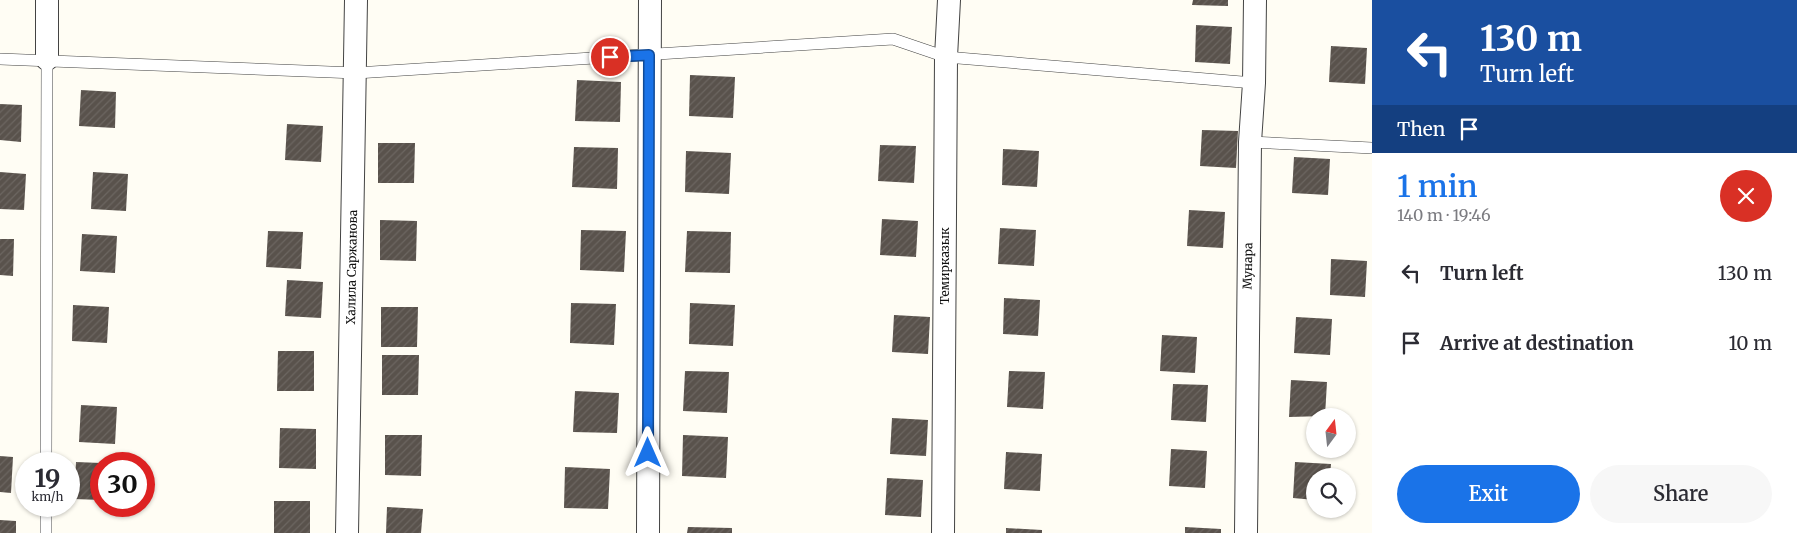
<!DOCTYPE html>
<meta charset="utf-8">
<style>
body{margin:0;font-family:Merriweather,serif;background:#f7f7f7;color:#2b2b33;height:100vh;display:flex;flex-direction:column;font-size:19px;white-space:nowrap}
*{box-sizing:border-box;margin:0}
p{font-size:16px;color:#7c7c81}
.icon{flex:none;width:28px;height:28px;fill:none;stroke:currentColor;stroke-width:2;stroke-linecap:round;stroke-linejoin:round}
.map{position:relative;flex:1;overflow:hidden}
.panel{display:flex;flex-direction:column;background:#fff;width:425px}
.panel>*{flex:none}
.guide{background:#1a4fa0;color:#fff;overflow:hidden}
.needle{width:32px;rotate:15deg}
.buttons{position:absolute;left:1306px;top:408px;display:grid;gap:10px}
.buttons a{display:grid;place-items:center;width:50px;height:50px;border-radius:50%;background:#fff;box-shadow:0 1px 4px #0004;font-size:25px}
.speed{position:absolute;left:15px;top:452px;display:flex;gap:10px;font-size:25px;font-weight:700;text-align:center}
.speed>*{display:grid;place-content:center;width:65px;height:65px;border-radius:50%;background:#fff;box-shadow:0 1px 4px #0004;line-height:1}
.speed small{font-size:12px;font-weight:400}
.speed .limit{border:8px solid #d22;background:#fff;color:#111}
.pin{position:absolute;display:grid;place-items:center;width:42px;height:42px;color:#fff;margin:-21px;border:2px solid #fff;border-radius:50%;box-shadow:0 1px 5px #0007}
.me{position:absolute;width:55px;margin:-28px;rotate:0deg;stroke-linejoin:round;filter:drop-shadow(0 0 4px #0008)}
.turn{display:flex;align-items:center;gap:18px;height:105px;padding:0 25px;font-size:22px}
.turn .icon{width:65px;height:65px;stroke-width:2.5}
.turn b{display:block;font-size:35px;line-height:42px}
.then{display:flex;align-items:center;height:48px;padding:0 25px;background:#0003;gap:10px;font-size:19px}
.round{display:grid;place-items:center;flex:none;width:52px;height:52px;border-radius:26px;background:#f7f7f7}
.head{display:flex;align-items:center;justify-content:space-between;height:85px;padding:0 25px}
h1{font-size:30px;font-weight:600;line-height:38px;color:#1a73e8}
.button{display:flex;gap:10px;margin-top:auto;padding:10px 25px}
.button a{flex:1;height:58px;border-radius:30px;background:#1a73e8;color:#fff;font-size:20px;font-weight:600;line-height:58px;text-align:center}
.button a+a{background:#f7f7f7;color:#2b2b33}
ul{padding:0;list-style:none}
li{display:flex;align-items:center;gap:15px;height:70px;padding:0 25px}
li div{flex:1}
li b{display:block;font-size:19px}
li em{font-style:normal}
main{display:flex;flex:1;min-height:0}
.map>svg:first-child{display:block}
</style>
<main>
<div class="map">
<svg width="1372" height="533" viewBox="0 0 1372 533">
<defs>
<pattern id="building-hatch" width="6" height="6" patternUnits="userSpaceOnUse" patternTransform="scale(1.25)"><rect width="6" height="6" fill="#59524c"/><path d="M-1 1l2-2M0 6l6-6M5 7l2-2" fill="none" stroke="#6c6661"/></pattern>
</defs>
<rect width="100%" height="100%" fill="#fffdf4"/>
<!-- building -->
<path fill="url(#building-hatch)" d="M1193 0H1228V6L1192 5Z
M1196 25 1232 27 1230 64 1195 62Z
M1331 46 1367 48 1365 84 1329 82Z
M690 75 735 77 733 118 689 116Z
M577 80 621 82 620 122 575 121Z
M81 90 116 92 115 128 79 126Z
M0 104 22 105 21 142 0 140Z
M287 124 323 126 321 162 285 160Z
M1202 130 1238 131 1236 168 1200 166Z
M378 143H415L414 183H378Z
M880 145 916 146 914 183 878 181Z
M574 147 618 148 617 189 572 187Z
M1003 149 1039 151 1037 187 1002 185Z
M686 151 731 153 729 194 685 192Z
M1294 157 1330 159 1328 195 1292 193Z
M0 172 26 174 24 210 0 209Z
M93 172 128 174 126 211 91 209Z
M1189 210 1225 212 1223 248 1187 246Z
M882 219 918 221 916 257 880 255Z
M380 220 417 221 416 261 380 260Z
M1000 228 1036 230 1034 266 998 264Z
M581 230 626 231 624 272 580 270Z
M268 231 303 232 301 269 266 267Z
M687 231 731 232 730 273 685 272Z
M82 234 117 236 115 273 80 271Z
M0 239H14L13 276 0 275Z
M1331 259 1367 261 1365 297 1330 295Z
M287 280 323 282 321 318 285 316Z
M1004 298 1040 300 1038 336 1003 334Z
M571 303 616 304 614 345 570 343Z
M690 303 735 305 733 346 689 344Z
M73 305 109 307 107 343 72 341Z
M381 307H418L417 347H381Z
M894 315 930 317 928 354 892 352Z
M1296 317 1332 319 1330 355 1294 353Z
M1162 335 1197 337 1195 373 1160 371Z
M278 351H314V391H277Z
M382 355H419L418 395H382Z
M685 371 729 372 727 413 683 411Z
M1009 371 1045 372 1043 409 1007 407Z
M1291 380 1327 382 1325 416 1289 417Z
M1173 384 1208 385 1206 422 1171 420Z
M575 391 619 393 617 433 573 432Z
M81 405 117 407 115 444 79 442Z
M892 418 928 420 926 456 890 454Z
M280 428 316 429V469L279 468Z
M385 435H422L421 476 385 475Z
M683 435 728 437 726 478 682 476Z
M1171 449 1207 451 1205 488 1169 486Z
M1006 452 1042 454 1040 491 1004 489Z
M0 456 13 457 11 493 0 492Z
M76 462 101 463V500L74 499Z
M1295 462 1331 464 1330 476H1315V500L1293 498Z
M565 467 610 469 608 509 564 508Z
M887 478 923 480 921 517 885 515Z
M274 501H310V533H274Z
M387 507 423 509 421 533H386Z
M0 520 16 521V533H0Z
M688 527 732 528V533H687Z
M1185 527 1221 529V533H1185Z
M1006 528 1042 530V533H1006Z"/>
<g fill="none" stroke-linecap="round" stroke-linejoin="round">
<defs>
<path id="lane" d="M0 59 356 73 893 39 946 57 1254 83
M1250 142 1372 148
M46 464 47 59
M46 533V506"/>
<path id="street" d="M47 59V0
M347 533 356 0
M648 533 650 0
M943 533 946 57 949 0
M1246 533 1250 142 1254 83 1255 0"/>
</defs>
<!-- lane casing -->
<use href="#lane" stroke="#434343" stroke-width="12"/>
<!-- street casing -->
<use href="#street" stroke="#434343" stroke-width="24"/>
<!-- lane -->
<use href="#lane" stroke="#fff" stroke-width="11"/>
<!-- street -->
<use href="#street" stroke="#fff" stroke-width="22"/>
</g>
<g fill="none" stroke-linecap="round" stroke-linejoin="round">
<defs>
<path id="route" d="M610 57 649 55 648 453"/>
</defs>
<!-- route casing -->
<use href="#route" stroke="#114b97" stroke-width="12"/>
<!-- route -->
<use href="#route" stroke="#1a73e8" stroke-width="9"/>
</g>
<g text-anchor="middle" stroke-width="5" stroke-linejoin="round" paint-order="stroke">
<!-- street labels -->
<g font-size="12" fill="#101010" stroke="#fff">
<text transform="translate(945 266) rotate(-90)" y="4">Темирказык</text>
<text transform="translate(1248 266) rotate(-89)" y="4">Мунара</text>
<text transform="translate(352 267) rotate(-89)" y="4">Халила Саржанова</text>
</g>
</g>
</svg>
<div class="buttons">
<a><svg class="needle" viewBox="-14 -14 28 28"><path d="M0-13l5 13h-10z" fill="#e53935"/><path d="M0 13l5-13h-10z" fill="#7c7c81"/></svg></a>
<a><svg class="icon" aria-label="search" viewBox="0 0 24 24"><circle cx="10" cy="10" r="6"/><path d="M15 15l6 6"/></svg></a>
</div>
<div class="speed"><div>19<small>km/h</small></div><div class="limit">30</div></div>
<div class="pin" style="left:610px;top:57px;background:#d93025"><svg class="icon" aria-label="arrive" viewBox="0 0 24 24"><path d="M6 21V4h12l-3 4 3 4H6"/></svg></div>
<svg class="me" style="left:648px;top:453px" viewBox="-20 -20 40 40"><path d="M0-17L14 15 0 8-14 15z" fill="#1a73e8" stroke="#fff" stroke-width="4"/></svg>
</div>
<section class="panel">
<div class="guide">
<div class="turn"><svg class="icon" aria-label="left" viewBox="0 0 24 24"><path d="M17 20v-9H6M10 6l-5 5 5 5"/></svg><div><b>130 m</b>Turn left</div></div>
<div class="then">Then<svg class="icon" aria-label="arrive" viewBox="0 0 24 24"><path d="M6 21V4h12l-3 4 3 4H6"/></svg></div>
</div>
<div class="head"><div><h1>1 min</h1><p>140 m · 19:46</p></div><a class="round" style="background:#d93025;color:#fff"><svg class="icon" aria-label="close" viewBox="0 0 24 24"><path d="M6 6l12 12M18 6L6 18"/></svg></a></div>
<ul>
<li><svg class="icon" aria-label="left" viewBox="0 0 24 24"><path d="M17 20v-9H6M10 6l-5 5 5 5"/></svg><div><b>Turn left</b></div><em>130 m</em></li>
<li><svg class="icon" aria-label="arrive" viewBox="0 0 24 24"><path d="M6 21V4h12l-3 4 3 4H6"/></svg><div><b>Arrive at destination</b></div><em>10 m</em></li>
</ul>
<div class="button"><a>Exit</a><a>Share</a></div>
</section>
</main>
